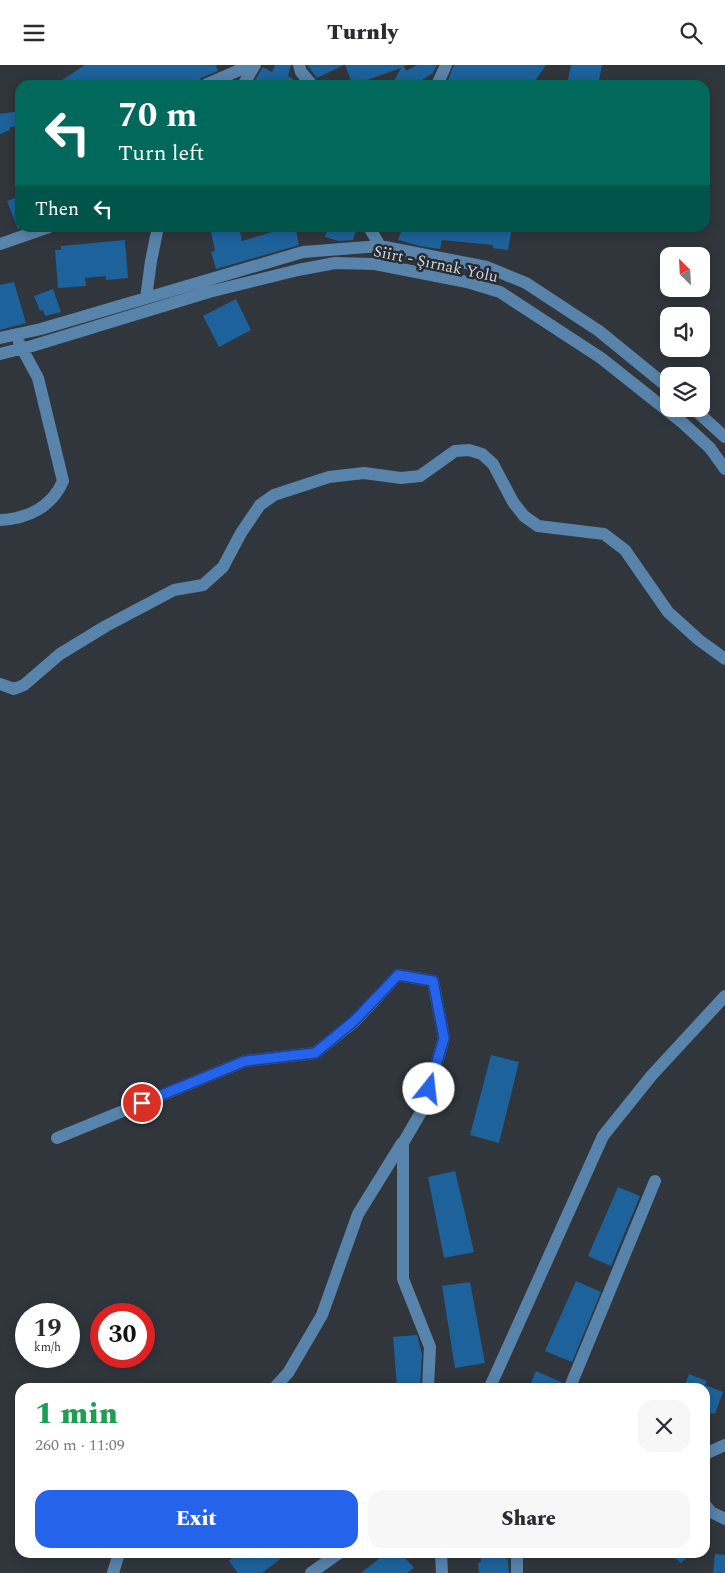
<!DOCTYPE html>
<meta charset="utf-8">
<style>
body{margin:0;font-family:Spectral,serif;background:#f7f7f7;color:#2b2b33;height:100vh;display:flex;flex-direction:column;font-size:19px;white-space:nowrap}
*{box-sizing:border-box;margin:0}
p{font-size:16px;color:#7c7c81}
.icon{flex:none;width:28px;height:28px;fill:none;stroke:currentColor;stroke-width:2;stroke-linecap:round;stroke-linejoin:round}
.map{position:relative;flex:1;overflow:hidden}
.drawer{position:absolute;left:15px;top:1318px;width:695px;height:175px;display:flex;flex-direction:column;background:#fff;border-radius:15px;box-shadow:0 2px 12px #0003}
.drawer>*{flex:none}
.guide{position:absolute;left:15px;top:15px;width:695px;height:152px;border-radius:15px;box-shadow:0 2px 12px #0003;background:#00695c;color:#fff;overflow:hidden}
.needle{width:32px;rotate:336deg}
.buttons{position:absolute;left:660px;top:182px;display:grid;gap:10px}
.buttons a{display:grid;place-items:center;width:50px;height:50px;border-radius:10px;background:#fff;box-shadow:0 2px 12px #0003;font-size:25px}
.speed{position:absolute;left:15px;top:1238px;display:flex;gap:10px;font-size:25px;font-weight:700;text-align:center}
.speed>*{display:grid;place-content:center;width:65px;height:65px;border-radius:50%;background:#fff;box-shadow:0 2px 12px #0003;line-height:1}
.speed small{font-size:12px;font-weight:400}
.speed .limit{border:8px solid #d22;background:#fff;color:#111}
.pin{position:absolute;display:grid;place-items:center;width:42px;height:42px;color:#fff;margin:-21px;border:2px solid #fff;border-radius:50%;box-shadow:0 1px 5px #0007}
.me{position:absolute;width:55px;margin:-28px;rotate:16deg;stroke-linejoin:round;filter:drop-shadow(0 0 4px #0008)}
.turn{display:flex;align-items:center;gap:18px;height:105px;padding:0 20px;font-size:22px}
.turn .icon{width:65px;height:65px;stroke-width:2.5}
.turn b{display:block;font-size:35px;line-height:42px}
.then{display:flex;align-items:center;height:48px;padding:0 20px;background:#0003;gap:10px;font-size:19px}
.round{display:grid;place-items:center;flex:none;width:52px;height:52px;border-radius:15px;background:#f7f7f7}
.headline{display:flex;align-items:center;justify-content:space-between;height:85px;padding:0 20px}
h1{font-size:30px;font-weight:800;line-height:38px;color:#1e9e55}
.button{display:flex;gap:10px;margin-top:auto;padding:10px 20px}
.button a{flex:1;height:58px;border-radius:15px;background:#2563eb;color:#fff;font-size:20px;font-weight:800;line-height:58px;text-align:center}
.button a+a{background:#f7f7f7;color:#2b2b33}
header{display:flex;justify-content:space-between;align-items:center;height:65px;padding:0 20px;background:#fff;font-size:22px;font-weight:800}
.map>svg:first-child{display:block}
</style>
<header><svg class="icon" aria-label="menu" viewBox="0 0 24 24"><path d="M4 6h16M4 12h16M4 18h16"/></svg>Turnly<svg class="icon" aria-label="search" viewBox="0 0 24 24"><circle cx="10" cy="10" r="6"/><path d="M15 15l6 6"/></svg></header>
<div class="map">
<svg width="725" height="1508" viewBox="0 0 725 1508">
<rect width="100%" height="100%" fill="#30363c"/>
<!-- building -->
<path fill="#1d629b" d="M85 0H216L218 6 201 13 197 20H111L108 15 98 20H55Z
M275 0H291L288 11 301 20H252L263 2 272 7Z
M307 0H344L317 13Z
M345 0H407L404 1 406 6 417 0H437L433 8 414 20H392L401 3 353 20Z
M454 0H546L532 20H446Z
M571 0H602L598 20H567Z
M20 46V61L10 62V65L0 69V49Z
M20 131V163L18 164 7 136Z
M210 162H239L242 176 289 162 288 166 296 165 299 180 216 204 211 187 215 186Z
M328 162H357L353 175 339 176 325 172Z
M403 162H512L508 185 493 183V180L442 175 440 184 420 181 398 175Z
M125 175 128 213 106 215V211L85 213 86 221 58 223 55 185H61V181Z
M14 217 26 258 0 265V220Z
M53 224 61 247 45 251 43 245 40 246 34 231Z
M236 234 251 265 219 282 203 251Z
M491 990 519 997 499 1078 470 1070Z
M455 1106 474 1187 444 1193 428 1112Z
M618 1122 640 1131 611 1201 588 1191Z
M576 1216 601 1227 572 1297 545 1286Z
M470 1217 485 1298 455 1303 442 1221Z
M417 1270 422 1289 420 1322H397L393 1272Z
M536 1306 563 1318 562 1322H529Z
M689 1309 707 1316 705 1320 723 1327 715 1349 705 1346V1321L684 1322Z
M239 1488H288L262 1508H238L229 1496Z
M386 1488H401L414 1503 407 1508H361Z
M481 1488H505L506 1494H508L509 1508H479L478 1498 481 1497Z
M670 1488H691L681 1498Z
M715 1489 725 1490V1508H713Z"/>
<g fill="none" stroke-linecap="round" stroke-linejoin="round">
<!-- minor -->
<path stroke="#5883ab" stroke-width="12" d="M299 0 301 7 312 20
M205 20 251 0
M243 20 255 0
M437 20 446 0
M369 162 380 181
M0 179 49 162
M146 233 151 196 158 162
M0 273 41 264 303 187 380 181 487 202 526 218 599 266 669 323
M0 289 32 281 209 227 298 205 335 198 375 199 467 217 500 227 601 293 683 358 710 383 725 404
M694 344 725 372
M0 455C27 454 52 442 63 416L38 313 19 278
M0 619 14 624 24 620 60 589 106 561 174 525 203 520 223 502 241 468 260 440 274 430 329 412 364 408 401 413 420 411 455 386 469 385 482 389 493 399 513 437 524 451 538 461 604 469 625 485 668 547 699 575 725 594
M57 1073 245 996 315 988 355 956 398 910 433 916 444 973 424 1042 403 1078V1214L430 1282 428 1322
M275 1322 288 1308 322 1250 358 1149 402 1078
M490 1322 603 1071 652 1010 725 931
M570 1322 655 1116
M705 1389 725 1380
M705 1440 711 1447 725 1454
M441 1488 442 1508
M517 1488V1508
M113 1508 119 1488
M311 1508 339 1488"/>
</g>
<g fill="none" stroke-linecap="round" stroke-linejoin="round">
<defs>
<path id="route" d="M142 1038 245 996 315 988 354 956 398 910 433 916 444 973 429 1024"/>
</defs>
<!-- route casing -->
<use href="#route" stroke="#184099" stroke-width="12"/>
<!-- route -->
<use href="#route" stroke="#2563eb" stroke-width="9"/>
</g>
<g text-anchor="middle" stroke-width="5" stroke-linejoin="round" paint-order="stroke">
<!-- street labels -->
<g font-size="16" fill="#ced1d5" stroke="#262c32">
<text transform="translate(436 198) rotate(12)" y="6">Siirt - Şırnak Yolu</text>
</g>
</g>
</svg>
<div class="buttons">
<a><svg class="needle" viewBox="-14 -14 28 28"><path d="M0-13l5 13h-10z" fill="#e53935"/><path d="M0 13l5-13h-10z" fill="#7c7c81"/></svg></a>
<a><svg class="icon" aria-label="sound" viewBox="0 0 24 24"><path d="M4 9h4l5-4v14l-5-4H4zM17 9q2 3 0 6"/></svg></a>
<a><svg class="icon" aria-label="layers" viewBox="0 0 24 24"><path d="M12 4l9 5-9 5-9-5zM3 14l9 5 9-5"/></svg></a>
</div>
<div class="speed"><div>19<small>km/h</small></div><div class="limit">30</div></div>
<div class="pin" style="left:142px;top:1038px;background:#d93025"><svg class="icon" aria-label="arrive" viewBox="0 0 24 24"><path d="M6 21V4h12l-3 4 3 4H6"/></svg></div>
<svg class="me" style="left:429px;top:1024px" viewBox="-20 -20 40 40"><circle r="19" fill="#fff"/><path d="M0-13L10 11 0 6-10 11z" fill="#2563eb"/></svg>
<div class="guide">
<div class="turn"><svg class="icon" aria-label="left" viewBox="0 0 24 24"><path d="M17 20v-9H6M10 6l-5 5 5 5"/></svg><div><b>70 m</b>Turn left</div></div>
<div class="then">Then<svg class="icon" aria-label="left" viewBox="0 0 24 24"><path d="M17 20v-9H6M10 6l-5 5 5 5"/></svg></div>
</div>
<section class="drawer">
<div class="headline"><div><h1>1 min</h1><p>260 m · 11:09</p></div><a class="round"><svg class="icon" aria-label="close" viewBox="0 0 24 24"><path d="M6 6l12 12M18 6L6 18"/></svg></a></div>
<div class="button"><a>Exit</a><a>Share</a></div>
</section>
</div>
